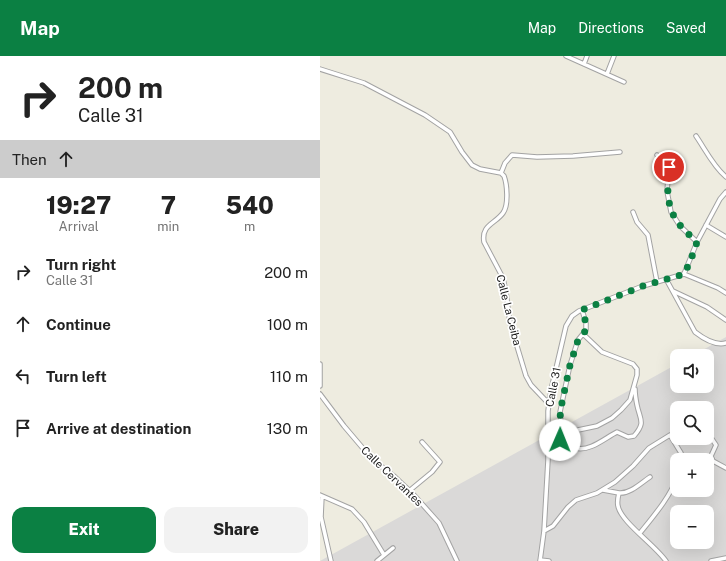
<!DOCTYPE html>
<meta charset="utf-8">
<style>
body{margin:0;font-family:"Public Sans",sans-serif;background:#f2f2f2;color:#222;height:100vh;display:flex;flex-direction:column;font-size:15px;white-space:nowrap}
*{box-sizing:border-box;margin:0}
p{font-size:13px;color:#767676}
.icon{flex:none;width:22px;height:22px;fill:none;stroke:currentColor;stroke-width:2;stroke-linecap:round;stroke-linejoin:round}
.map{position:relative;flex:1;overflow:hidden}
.details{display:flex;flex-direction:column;background:#fff;width:320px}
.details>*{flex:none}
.hud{background:#fff;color:#222;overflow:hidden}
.buttons{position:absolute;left:350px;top:293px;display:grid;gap:8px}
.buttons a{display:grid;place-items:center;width:44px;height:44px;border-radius:8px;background:#fff;box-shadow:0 4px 16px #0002;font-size:20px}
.pin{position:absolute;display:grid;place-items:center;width:34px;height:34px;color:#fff;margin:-17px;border:2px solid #fff;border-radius:50%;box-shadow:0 1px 4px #0007}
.me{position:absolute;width:44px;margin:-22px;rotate:1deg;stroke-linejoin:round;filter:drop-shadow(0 0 3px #0008)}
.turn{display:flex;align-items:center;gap:14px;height:84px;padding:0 12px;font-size:18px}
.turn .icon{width:52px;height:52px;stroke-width:2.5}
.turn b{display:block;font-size:28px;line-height:34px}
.then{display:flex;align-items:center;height:38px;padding:0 12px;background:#0003;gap:8px;font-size:15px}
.eta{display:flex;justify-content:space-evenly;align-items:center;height:68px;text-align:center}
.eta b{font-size:24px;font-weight:800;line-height:28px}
.button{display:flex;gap:8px;margin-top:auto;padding:8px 12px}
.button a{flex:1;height:46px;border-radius:12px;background:#0b8043;color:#fff;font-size:16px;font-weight:800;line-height:46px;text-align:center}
.button a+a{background:#f2f2f2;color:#222}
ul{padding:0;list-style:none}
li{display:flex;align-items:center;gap:12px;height:52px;padding:0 12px}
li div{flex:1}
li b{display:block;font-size:15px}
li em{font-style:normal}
header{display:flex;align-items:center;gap:24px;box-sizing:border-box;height:56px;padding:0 20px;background:#0b8043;color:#fff}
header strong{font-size:19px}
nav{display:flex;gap:22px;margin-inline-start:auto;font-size:14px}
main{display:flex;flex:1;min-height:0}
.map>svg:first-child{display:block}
</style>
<header>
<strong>Map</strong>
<nav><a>Map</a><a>Directions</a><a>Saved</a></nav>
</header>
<main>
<section class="details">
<div class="hud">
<div class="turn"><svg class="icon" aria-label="right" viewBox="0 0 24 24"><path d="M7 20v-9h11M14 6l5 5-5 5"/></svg><div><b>200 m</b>Calle 31</div></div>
<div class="then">Then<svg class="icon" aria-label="ahead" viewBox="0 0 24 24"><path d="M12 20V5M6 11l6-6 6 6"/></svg></div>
</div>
<div class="eta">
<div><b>19:27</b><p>Arrival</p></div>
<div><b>7</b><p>min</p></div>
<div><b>540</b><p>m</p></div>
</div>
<ul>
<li><svg class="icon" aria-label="right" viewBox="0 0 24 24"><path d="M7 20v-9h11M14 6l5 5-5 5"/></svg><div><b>Turn right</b><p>Calle 31</p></div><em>200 m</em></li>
<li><svg class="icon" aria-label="ahead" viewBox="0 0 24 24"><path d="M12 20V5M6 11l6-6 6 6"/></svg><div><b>Continue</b></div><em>100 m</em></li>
<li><svg class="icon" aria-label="left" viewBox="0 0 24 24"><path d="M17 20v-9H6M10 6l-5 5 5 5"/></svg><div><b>Turn left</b></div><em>110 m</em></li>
<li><svg class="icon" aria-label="arrive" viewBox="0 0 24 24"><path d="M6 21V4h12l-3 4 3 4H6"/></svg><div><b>Arrive at destination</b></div><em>130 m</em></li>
</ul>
<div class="button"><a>Exit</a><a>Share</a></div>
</section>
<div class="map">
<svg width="406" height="505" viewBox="0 0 406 505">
<rect width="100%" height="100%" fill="#eeece0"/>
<!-- residential -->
<path fill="#dad9d8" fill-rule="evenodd" d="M406 281V505H0L357 308V330H387V300H372ZM357 352H387V382H357ZM357 404H387V434H357ZM357 456H387V486H357Z"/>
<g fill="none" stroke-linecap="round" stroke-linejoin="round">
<defs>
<path id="street" d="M246 0 304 26
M264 8 267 0
M0 13 44 27 105 59 130 76 142 96 152 109 160 113 181 117 184 120C187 128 189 149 183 157 175 168 161 169 164 186L183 222 186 236 190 267 206 320 211 329 229 348
M287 18 294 0
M376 80C385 93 393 110 406 121
M337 99 346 106 349 111 347 135 351 156 360 170 377 186
M181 117 185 107 192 99 217 101 253 100 300 96
M313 156 317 166 328 179 337 226
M386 169 406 181
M364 218 398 232 406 237
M346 223 375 276C384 283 395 290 406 287
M353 235 387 251 406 264
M0 308V330
M0 338 24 370 52 403 75 421 94 439 119 467 137 505
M350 379 361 397 362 404
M387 379 392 383 396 389 391 400 393 405 406 412
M240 384 258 374 277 370 292 362 301 354 310 344 317 319V313L313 308 282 296 263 278
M240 384C245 387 250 390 255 392 270 396 285 382 297 376L308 381 314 380C326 366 320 364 317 349 316 344 315 338 315 333
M228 390 238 387 240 384 242 379 240 356 250 309 258 284 266 274V267L262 254
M283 434 299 437C298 441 297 446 298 450 301 466 335 489 346 505
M89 435 112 416 120 406 102 386
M299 437C310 438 321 427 330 421
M0 439 32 453 44 466 64 499
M2 440 1 461 11 505
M224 475 233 470 248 451 256 444 277 437 295 426 313 410 329 392 350 379 357 376
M320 477C332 462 351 440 357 421
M220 504 229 505
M57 505 73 492
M220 505 224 475 228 404V355L231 334 246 270 252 260 259 255 323 230 364 218 377 186 400 143 406 136
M391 505 406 502"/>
</defs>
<!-- street casing -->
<use href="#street" stroke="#a3a3a3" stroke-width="5.5"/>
<!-- street -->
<use href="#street" stroke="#fff" stroke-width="3.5"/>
</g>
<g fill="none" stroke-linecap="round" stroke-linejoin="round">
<!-- route -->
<path stroke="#0b8043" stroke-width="7" stroke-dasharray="0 12.6" d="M240 384 242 379 240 356 250 309 258 284 266 274V267L262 254 323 230 364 218 370 206 377 186C360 170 349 161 348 136 347 128 350 120 349 111"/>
</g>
<g text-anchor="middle" stroke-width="3.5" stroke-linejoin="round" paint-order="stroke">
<!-- street labels -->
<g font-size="11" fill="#1c1c1c" stroke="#fff">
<text transform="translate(189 254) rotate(76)" y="4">Calle La Ceiba</text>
<text transform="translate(233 331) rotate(-79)" y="4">Calle 31</text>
<text transform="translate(72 420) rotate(44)" y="4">Calle Cervantes</text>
</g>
</g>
</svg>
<div class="buttons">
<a><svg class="icon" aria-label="sound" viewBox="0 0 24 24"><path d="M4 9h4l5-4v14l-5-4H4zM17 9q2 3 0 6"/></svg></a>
<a><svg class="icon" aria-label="search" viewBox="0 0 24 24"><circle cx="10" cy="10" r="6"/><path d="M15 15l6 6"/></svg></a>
<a>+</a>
<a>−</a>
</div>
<div class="pin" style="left:349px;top:111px;background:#d93025"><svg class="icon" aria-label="arrive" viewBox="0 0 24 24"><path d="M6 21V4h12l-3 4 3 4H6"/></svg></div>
<svg class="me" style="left:240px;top:384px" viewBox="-20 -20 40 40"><circle r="19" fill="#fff"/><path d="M0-13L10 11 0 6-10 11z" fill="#0b8043"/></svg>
</div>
</main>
